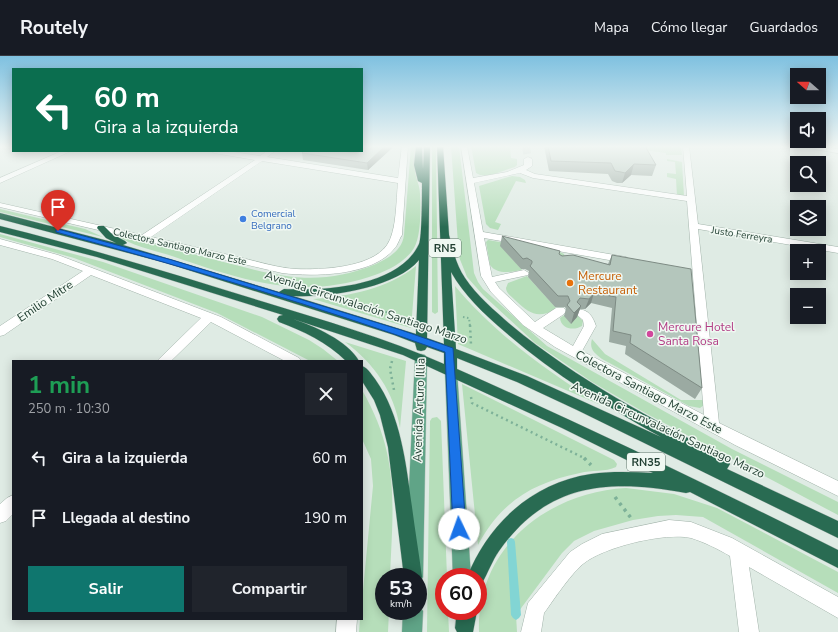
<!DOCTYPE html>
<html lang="es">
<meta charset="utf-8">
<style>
body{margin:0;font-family:"Nunito Sans",sans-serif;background:#20242c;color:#f1f3f6;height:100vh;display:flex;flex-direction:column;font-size:15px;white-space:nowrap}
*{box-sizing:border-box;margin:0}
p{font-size:13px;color:#9ea1a6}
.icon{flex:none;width:22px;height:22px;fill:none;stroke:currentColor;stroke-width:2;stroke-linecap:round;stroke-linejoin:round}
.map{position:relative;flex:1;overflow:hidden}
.panel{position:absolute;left:12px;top:304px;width:351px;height:260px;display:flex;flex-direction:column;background:#171b24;border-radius:0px;box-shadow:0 2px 10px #0003}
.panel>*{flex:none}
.banner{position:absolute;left:12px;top:12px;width:351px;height:84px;border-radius:0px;box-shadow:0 2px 10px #0003;background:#0b6e4f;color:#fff;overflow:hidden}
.needle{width:26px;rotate:290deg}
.tools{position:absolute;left:790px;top:12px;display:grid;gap:8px}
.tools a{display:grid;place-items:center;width:36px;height:36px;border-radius:0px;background:#171b24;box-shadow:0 2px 10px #0003;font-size:20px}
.speed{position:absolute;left:375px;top:512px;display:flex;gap:8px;font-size:20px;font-weight:700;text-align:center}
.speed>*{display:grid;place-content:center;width:52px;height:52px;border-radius:50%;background:#171b24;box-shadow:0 2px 10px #0003;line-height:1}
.speed small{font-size:10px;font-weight:400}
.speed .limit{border:6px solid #d22;background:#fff;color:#111}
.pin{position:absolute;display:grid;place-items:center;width:34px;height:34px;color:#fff;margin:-41px -17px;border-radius:50% 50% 50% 0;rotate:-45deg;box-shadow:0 0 4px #0007}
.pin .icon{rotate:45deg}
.me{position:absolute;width:44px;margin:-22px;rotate:357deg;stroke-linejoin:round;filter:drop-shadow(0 0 3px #0008)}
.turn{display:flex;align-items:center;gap:14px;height:84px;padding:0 16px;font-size:18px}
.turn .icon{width:52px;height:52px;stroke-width:2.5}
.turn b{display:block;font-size:28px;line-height:34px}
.round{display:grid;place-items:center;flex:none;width:42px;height:42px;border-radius:0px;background:#20242c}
.overview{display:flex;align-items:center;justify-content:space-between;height:68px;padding:0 16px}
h1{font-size:24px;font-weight:700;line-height:30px;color:#1e9e55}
.button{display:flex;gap:8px;margin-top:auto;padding:8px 16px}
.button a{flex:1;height:46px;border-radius:0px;background:#0f766e;color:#fff;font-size:16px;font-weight:700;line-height:46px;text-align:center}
.button a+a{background:#20242c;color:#f1f3f6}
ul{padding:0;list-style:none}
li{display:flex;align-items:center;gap:12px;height:60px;padding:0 16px}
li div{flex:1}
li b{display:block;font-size:15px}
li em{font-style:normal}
header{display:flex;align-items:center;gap:24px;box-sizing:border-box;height:56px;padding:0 20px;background:#171b24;border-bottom:1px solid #363941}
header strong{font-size:19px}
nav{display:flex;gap:22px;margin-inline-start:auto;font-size:14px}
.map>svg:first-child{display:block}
</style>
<header>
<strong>Routely</strong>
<nav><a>Mapa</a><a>Cómo llegar</a><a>Guardados</a></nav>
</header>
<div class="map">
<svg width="838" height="576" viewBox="0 0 838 576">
<rect width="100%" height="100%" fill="#dfebe4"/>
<!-- green -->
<path fill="#b6deba" d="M411 90H415C415 98 414 107 415 115 416 123 420 130 420 138 421 151 421 181 414 192 405 207 385 216 369 221 298 244 239 223 172 200 153 194 131 190 115 178 149 187 182 195 216 204 275 219 316 233 376 208 388 202 402 195 404 179Z
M432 90H436L438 256 435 258 432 256Z
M451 90H459L474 217 478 226 483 233 547 290 732 393 838 446V459L647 358 592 326 535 287 483 239 467 221 459 201Z
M471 90H510L511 102 517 103V109L515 111C504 114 486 124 476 117Z
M628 90H681L682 99H666V97L629 92Z
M667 103 682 106 684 140H677L676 123 667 121V117L676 118 675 106 667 105Z
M512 120 520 121 525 124 526 127 516 125 495 166 501 168 498 174 490 172 486 168 479 130Z
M0 153 85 173 103 181 0 156Z
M0 178 103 206 262 261 309 284 323 293 338 305H310L217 257 74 202 0 181Z
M488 184 560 196 564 198 565 201 556 205 501 190 522 214C511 216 497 219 490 209L486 186Z
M416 210 411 272 313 243C350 240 387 233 416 210Z
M527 220 557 253C537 263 530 258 515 244 511 240 506 237 506 232L508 227Z
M455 230C496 279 547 315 601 349L458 288Z
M566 258 577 259 583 265 582 270C574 275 561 273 560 262Z
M592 283 605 298 681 344H704V349L700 352 689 350 602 303C594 297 589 293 592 283Z
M345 286 406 305 400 372C394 336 374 307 345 286Z
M462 328 614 404 617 408 616 411C606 416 591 414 580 417 532 427 501 446 478 489Z
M362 334C400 400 393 448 390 521H384V555H389L388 576H359L360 563H362V545L373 430 371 403 362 383Z
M437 361 441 365 447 521H444V555H448L449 576H427L430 365 432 362Z
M626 432 674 438 717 452 838 516V537L703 461 676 459 658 460 633 464 594 475 574 485 562 497 516 559 517 576H479C476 492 548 436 626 432Z"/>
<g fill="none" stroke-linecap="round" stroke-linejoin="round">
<!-- stream -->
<path fill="#82d5d4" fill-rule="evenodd" d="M511 482 514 483 515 486 521 559 519 562 516 564 513 562 511 559 507 486 508 483Z"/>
<!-- minor-tunnel -->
<path stroke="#b9c8c0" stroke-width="8" stroke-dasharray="8 4" stroke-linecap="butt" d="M526 90 528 103"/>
<defs>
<path id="minor" d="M402 90H408L402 179C399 183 398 189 394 193 372 220 314 221 282 217L0 151V147L142 179 255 104 214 97 211 95H227L260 100 267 95H275L267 101 398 122ZM262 105 398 127C396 143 397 175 387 189 371 212 321 214 296 213 278 212 260 206 242 202 212 195 181 188 151 181Z
M461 90H467L473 122 507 116 524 109V103L528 101 532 103V110L526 114 535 118 687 140 683 90H689L698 168 838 191V197L698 173 719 367 838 425V440L735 389 555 291 523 269 491 236 481 220ZM520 117 533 122 687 145 704 359 582 295 596 270C593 261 588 252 577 254L575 257 583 264 584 270 573 290 543 272 564 258 566 255 564 252H556L535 266 499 232 495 226 528 219 529 217 524 214 492 221 484 182 626 207 631 204 626 201 483 176 474 127Z
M797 90H819L838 93V97Z
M62 95H71L0 127V122Z
M0 183 58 199 221 261 299 302 301 305H285L211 266 171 305H157L201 262 91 219 4 279 0 280V270L83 215 52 203 0 189Z
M13 439V458L6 465 0 467V448L7 442Z
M669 464 691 466 732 482 838 541V562L749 511 759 576H739L730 500C718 493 704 486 691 482 666 476 603 491 583 508 572 517 556 540 547 553L544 557 541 576H521L528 547 570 496 582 488 602 478Z
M337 563H357L356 576H336Z"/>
<path id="major" d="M421 298 425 299 427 302 423 521 420 527 418 528V521H405L415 302 417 299Z
M451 310 455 312 457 315 471 521H453L445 315 447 312Z
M418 548 423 555 422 576H402L403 555H418Z"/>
<path id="highway" d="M416 90H422L423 113 424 90H430L427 282 444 288 437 90H443L449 179C453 194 456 209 465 222 477 240 495 255 511 269 577 324 653 363 727 403L730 408 727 413 838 465V482L577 354 517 326 457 302V313C586 370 712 431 838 494V512L690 436 686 437C609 423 548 426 499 495 492 505 488 517 482 527L478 529V521H467C489 467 532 427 591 418 612 415 632 416 653 417L562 372 403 299 293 263C314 270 348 285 359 305H346C327 286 303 275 279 266L277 263 279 260 283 259 97 201 0 176V170C89 192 177 219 264 246 325 265 386 282 444 308V297L427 291 425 294 421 295 417 294 415 287 394 279 166 207 0 163V157L116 187 106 182 97 172 98 170H104L112 178 125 185 127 187 123 189 279 236 284 233C325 235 399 231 419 188 422 182 422 138 422 127L418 125 414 109ZM419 204 416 278 293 240C327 242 396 232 419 204ZM451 216C464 239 484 258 504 275 552 317 606 350 661 381L527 320 456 293Z
M362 310C368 312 371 318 375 323 401 359 406 408 412 451 415 474 419 498 422 521L418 528V521H404L388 391 380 359 374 344 362 325Z
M457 555H477L473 576H457L455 572Z"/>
</defs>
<!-- minor casing -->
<use href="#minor" stroke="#a2b3aa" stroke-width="1"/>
<!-- major casing -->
<use href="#major" stroke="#bcc5c1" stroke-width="1"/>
<!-- highway casing -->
<use href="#highway" stroke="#bcc5c1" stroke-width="1"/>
<!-- path-far2 -->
<path stroke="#7db198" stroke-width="2" stroke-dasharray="1.5 2.5" stroke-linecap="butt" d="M351 246 407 262
M463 261 469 262 470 270"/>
<!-- path-far1 -->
<path stroke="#7db198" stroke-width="2.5" stroke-dasharray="2 3.5" stroke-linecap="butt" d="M470 269 471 289
M392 305 390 313 394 334
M471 341 472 347 586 403"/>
<!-- path -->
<path stroke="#7db198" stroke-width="3.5" stroke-dasharray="3 4.5" stroke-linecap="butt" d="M584 402 591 409
M615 441 631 462"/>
<!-- minor -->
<use href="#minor" fill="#fff" fill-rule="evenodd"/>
<!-- major -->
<use href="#major" fill="#60a487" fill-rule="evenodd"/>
<!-- highway -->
<use href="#highway" fill="#296b52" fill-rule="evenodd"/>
</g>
<!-- wall -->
<path fill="#9baaa2" d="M367 90H392V92L368 114 303 104 302 97 304 95H302H359L357 97Z
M544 90H645L656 109 652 120 631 119 622 127H617L612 125 608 118 549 115Z
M502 180 559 198 562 200 608 208 612 199 702 332 695 343 625 298 626 290 609 286 612 252 591 247 585 253H580L577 261 571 268 564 260 566 253 565 251H555L528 221 529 215 525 213H521L500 190Z"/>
<!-- shaded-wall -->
<path fill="#7e8b84" d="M385 90H392V92L368 114 367 107Z
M634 108 631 119 622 127 625 117Z
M594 237 591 247 585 253 589 243Z
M581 250 577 261 571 268 574 257Z"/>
<!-- building -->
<path fill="#b4c6bc" stroke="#7e8b84" d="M367 90H385L367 107 302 97 304 95H342L357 97 360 95H362V94Z
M548 90H645L656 109 634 108 625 117 621 116 615 115 611 107 551 105Z
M502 180 560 195 559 198 562 200 573 199 610 209 612 199 691 213 702 332 630 287 631 279 613 275 616 241 594 237 589 243 580 242 577 246 581 250 574 257 567 249 570 245 568 240H558L530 210 532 207V205L527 202 523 203Z"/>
<!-- sky -->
<linearGradient id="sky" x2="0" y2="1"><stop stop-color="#7fc1e0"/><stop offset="0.53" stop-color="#f1f6f3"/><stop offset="1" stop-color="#f1f6f3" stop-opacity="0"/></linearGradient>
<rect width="838" height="171" fill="url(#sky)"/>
<!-- route -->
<path fill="#1a73e8" stroke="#114b97" d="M58 173 172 204 401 274 453 292 466 473 464 478 459 479 455 478 453 473 445 296C318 250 187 212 56 176V174Z"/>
<!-- markers -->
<circle fill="#3f7fe0" stroke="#f0f8f2" stroke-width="1.5" cx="243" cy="163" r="4"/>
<circle fill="#e8710a" stroke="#f0f8f2" stroke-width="1.5" cx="570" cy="227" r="4"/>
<circle fill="#d1479c" stroke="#f0f8f2" stroke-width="1.5" cx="650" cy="278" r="4"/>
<g text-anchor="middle" stroke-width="3" stroke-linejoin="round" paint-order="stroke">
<!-- far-shop labels -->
<g font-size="10" fill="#366cbe" stroke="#f0f8f2" text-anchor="start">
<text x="251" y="161">Comercial<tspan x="251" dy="12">Belgrano</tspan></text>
</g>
<!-- far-street labels -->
<g font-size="10" fill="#1f3d30" stroke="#f0f8f2">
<text transform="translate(742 178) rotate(9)" y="4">Justo Ferreyra</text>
<text transform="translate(180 190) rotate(13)" y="4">Colectora Santiago Marzo Este</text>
</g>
<!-- shield labels -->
<g fill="#f0f8f2" stroke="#5e756a" stroke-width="1">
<rect x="429" y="183" width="32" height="18" rx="3"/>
<rect x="627" y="397" width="38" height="18" rx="3"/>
</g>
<g font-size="11" font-weight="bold" fill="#1f3d30">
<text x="445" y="196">RN5</text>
<text x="646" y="410">RN35</text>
</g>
<!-- food labels -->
<g font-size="12" fill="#c56008" stroke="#f0f8f2" text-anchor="start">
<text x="578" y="224">Mercure<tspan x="578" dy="14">Restaurant</tspan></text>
</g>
<!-- street labels -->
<g font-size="12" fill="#1f3d30" stroke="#f0f8f2">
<text transform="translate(45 245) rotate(-34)" y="4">Emilio Mitre</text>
<text transform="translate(366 251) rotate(18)" y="4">Avenida Circunvalación Santiago Marzo</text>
<text transform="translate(649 336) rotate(28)" y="4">Colectora Santiago Marzo Este</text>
<text transform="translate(419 354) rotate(-88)" y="4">Avenida Arturo Illia</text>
<text transform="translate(668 374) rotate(25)" y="4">Avenida Circunvalación Santiago Marzo</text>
</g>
<!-- hotel labels -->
<g font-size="12" fill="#b23c85" stroke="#f0f8f2" text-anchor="start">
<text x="658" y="275">Mercure Hotel<tspan x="658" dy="14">Santa Rosa</tspan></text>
</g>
</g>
</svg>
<div class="tools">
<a><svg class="needle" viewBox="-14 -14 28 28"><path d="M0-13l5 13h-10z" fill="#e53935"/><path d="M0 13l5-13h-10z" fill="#9ea1a6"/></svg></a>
<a><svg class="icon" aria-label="sound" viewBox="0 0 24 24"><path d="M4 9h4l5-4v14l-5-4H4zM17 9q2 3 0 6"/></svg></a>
<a><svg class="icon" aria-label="search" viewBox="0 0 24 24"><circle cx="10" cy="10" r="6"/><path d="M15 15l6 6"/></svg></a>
<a><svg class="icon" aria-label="layers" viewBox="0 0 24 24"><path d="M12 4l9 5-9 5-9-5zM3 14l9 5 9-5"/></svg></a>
<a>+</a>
<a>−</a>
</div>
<div class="speed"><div>53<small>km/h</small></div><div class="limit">60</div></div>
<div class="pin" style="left:58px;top:175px;background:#d93025"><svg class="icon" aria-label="arrive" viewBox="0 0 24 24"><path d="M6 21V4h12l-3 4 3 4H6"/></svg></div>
<svg class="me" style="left:459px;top:473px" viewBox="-20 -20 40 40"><circle r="19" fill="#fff"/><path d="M0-13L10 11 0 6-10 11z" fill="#1a73e8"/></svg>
<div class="banner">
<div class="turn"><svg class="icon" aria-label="left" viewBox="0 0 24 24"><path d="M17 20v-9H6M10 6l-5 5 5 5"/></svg><div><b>60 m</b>Gira a la izquierda</div></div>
</div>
<section class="panel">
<div class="overview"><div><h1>1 min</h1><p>250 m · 10:30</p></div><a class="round"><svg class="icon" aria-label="close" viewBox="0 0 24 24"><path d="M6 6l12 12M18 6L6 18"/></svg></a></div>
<ul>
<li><svg class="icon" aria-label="left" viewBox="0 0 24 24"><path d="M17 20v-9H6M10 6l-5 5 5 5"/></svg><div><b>Gira a la izquierda</b></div><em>60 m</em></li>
<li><svg class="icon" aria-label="arrive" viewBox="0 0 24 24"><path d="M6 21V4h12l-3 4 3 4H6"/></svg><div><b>Llegada al destino</b></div><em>190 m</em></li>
</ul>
<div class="button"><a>Salir</a><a>Compartir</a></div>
</section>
</div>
